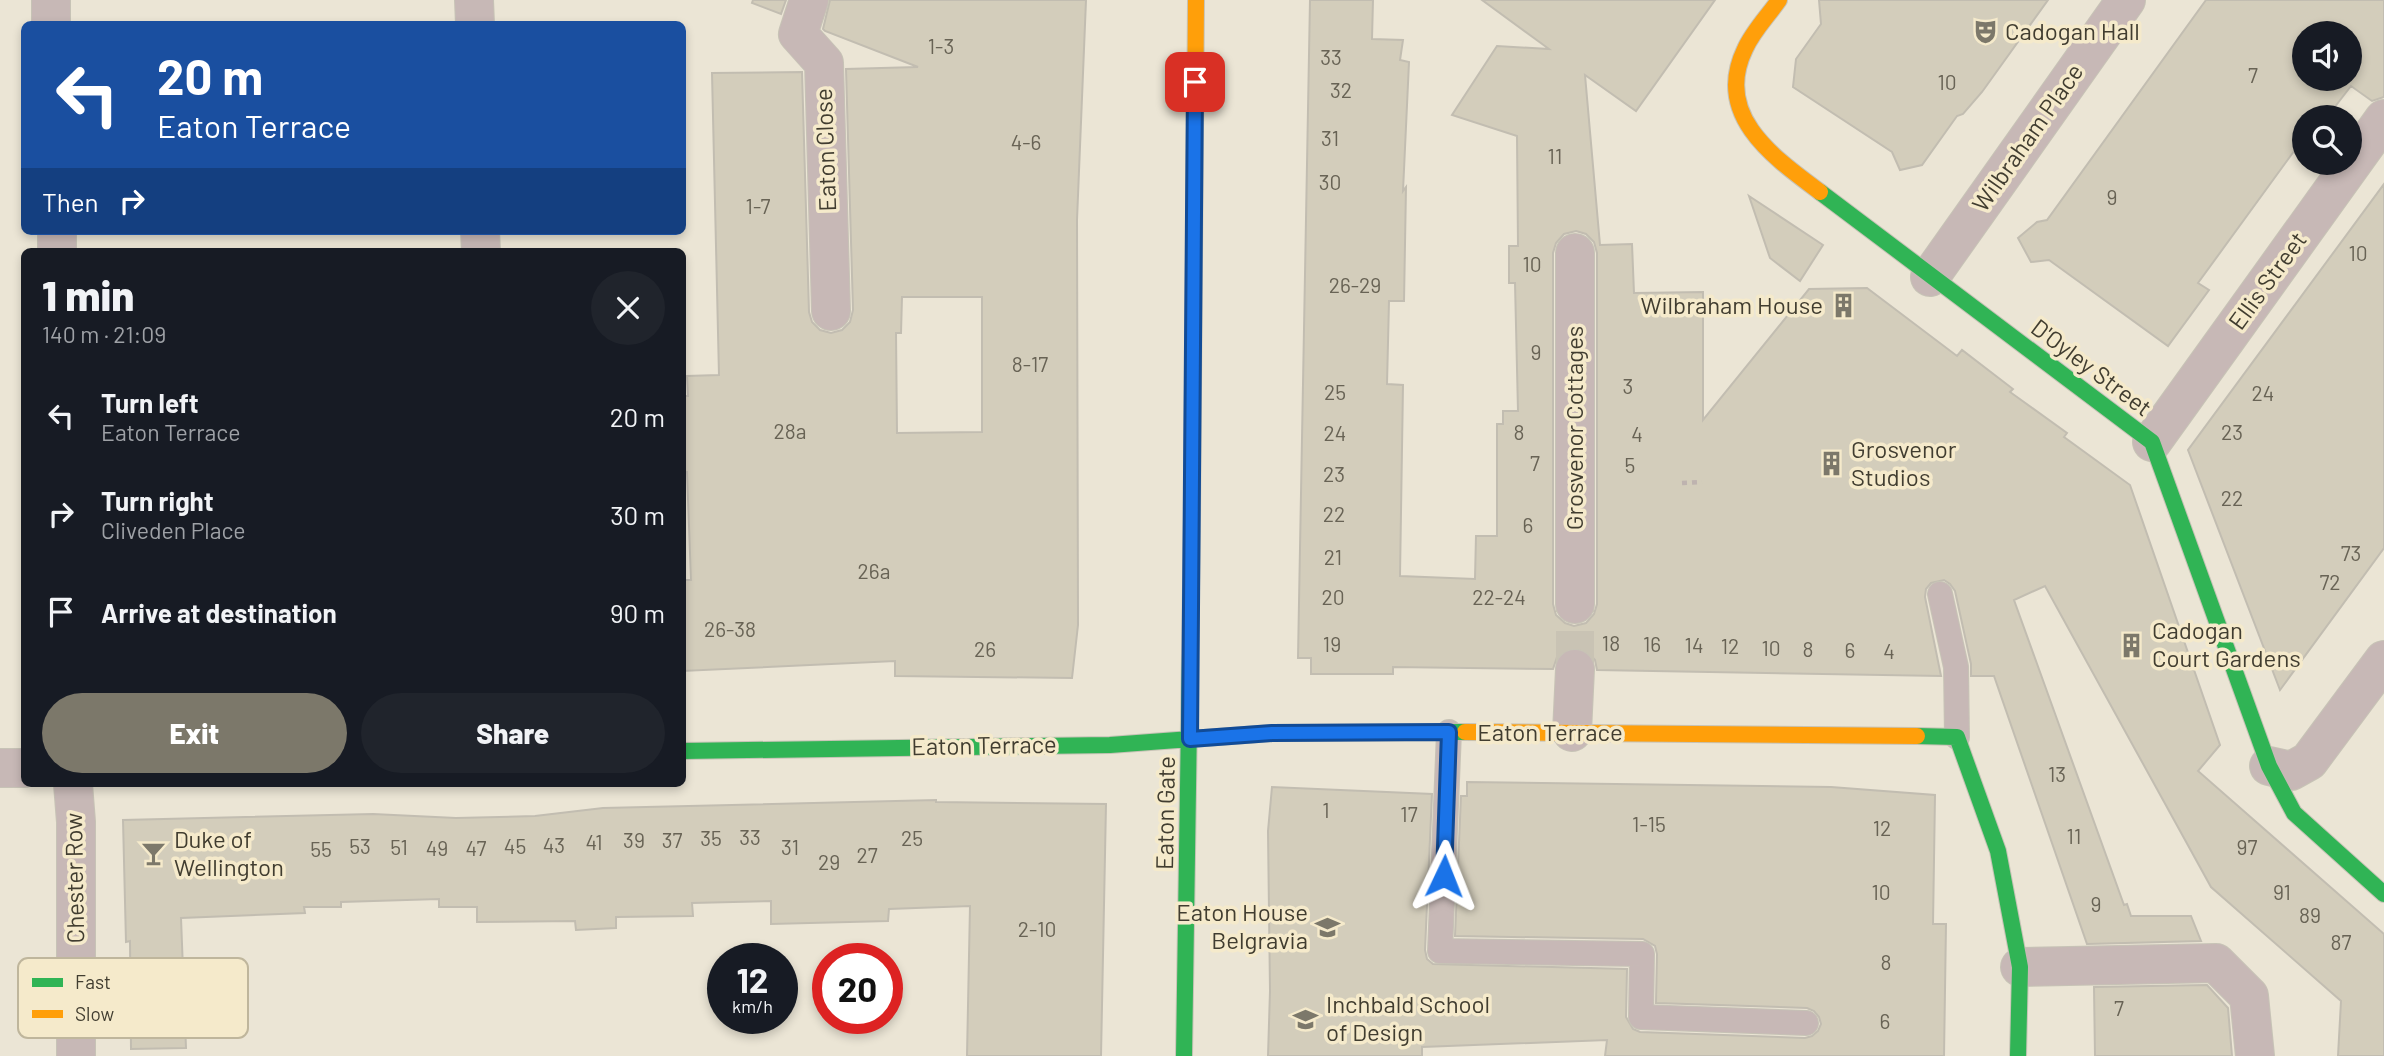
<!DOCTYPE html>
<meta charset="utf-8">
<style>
body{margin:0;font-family:Barlow,sans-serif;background:#20242c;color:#f1f3f6;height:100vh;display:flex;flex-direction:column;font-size:26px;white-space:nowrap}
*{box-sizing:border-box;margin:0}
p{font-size:23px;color:#9ea1a6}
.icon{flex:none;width:38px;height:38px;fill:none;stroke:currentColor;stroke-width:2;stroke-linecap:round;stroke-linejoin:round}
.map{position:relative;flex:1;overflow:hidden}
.drawer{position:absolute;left:21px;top:248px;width:665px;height:539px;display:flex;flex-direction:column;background:#171b24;border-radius:10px;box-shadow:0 4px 10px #0003}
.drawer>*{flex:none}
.top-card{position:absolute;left:21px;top:21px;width:665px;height:214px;border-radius:10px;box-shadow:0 4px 10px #0003;background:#1a4fa0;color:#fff;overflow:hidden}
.buttons{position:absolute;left:2292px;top:21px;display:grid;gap:14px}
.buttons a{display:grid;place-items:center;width:70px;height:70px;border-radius:50%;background:#171b24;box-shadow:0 4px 10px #0003;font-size:35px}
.speed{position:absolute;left:707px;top:943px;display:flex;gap:14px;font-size:35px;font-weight:700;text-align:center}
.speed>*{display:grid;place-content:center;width:91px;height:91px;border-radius:50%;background:#171b24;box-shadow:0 4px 10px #0003;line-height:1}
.speed small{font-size:18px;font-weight:400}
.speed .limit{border:10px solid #d22;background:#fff;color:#111}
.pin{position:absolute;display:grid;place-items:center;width:60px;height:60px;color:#fff;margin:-30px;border-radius:14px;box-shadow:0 4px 10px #0006}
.me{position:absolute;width:77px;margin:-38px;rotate:2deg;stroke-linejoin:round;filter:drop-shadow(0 0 5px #0008)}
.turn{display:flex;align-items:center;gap:24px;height:147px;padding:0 21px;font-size:32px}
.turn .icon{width:91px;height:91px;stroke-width:2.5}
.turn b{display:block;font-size:49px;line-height:60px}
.then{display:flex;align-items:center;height:66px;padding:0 21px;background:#0003;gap:14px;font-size:26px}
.round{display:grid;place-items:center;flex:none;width:74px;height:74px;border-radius:37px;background:#20242c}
.overview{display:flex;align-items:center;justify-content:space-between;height:119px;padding:0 21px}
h1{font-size:42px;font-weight:800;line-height:52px}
.button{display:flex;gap:14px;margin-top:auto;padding:14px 21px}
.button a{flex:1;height:80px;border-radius:42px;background:#7c786a;color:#fff;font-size:28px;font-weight:800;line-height:80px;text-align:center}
.button a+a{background:#20242c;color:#f1f3f6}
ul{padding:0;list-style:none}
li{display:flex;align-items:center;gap:21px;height:98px;padding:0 21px}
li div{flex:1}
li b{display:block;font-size:26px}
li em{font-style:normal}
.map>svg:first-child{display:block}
</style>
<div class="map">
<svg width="2384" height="1056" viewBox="0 0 2384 1056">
<rect width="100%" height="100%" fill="#ebe5d5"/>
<!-- building -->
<path fill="#d3cdbb" stroke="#c2bdb1" stroke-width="2" fill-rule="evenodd" d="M753 0H786L781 14 752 3Z
M830 0H1086L1077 220 1078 625 1072 678 895 676V661L682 671V580H691L687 472H682V396H688L687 376 719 375 712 73 802 72 809 312 812 322 820 330 831 333 842 330 850 322 853 310 846 69 918 67 825 31 823 29ZM902 297H982V432L897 433 896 333H901Z
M1310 0H1373L1372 39 1403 40 1400 60 1409 62 1403 191 1406 187 1404 301H1389L1387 384 1403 385 1400 576 1475 579 1476 536H1497V424H1503V411H1518L1515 283H1509V246H1518L1517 136 1452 115 1497 46 1549 49 1482 0H1715L1636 111 1585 75 1600 245 1632 244 1634 293 1703 292V420L1809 289 1867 288 1957 356 1962 350 2013 389 2010 392 2067 433 2064 437 2130 485 2220 745 2198 771 2384 934V1056H2338L2341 1001 2211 887 2045 586 2014 600 2124 905 2127 904 2131 916H2191L2201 941 2087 944 1994 676H1971V664L1955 591 1950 584 1944 580 1931 583 1926 589 1925 597 1941 676 1597 670 1595 660 1587 651 1575 647 1566 649 1557 657 1553 669 1393 667V674H1311V658H1298ZM1576 231 1586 234 1594 242 1597 253V604L1594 614 1586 623 1574 626 1565 623 1556 615 1553 604V253L1556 243 1564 234Z
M1819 0H2048L1982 92 1963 114 1957 116 1922 165 1900 170 1892 152 1793 87 1796 59 1821 24Z
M2206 0H2384V97L2372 101 2351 86 2327 117H2305V136L2198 283 2209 290 2168 346 2049 260 2031 262 2018 238 2037 222 2047 220ZM2305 33H2350V79H2305Z
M2384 184V548L2280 690 2188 450Z
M1749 196 1823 245 1800 281 1770 258Z
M1467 782 1831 787 1935 795 1933 924H1946L1944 1056H1605L1607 1040 1422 1047V1056H1268L1270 991 1268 831 1272 787 1432 794 1425 950 1427 959 1433 964 1627 969 1626 1017 1633 1029 1640 1032 1805 1038 1812 1036 1818 1031 1821 1024 1819 1017 1814 1011 1807 1008 1656 1003 1657 954 1655 946 1643 939 1455 936 1461 796H1467Z
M936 800V802L1106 804 1101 1056H967L970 906 889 909 888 921 771 924V901L692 903 693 916 616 917V928L576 930 575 921 477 922V907H439V899L341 902V907H304L305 913 181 918 186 1048 131 1049 130 941 126 942 123 820 373 814 456 818 535 816 603 808Z
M2207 985 2228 1008 2232 1056H2095L2094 987Z"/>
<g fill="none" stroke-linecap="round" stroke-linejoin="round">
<!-- street-tunnel -->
<path stroke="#c9c3b4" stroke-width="38" stroke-dasharray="38 19" stroke-linecap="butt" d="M1575 669V604"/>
<defs>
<path id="lane" d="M1940 594 1956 667 1957 737
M1449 732 1440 951 1642 954 1641 1017 1806 1023"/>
<path id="street" d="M51 0V24
M474 0 475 24
M809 0 798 34 824 63 831 311
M57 231V252
M480 231 481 252
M1575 253V604
M1930 277 2126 0
M2152 442 2384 119
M1572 732 1575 669
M2269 766 2291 771 2309 761 2384 660
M0 768H24
M73 784 76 822V1056
M2020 967 2216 963 2249 996 2255 1056"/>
<path id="fast" d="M1820 192 2152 442 2269 766 2294 813 2384 894
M1917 736 1957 737 1998 851 2020 967 2018 1056
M682 751 1110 745 1272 733 1465 732
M1184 1056 1192 519"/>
<path id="slow" d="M1779 0C1768 16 1753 31 1745 49 1713 115 1773 157 1820 192
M1192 519 1196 0
M1465 732 1917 736"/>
</defs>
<!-- lane casing -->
<use href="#lane" stroke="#c7c3b6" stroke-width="26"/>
<!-- street casing -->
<use href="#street" stroke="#c7c3b6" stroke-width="40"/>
<!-- fast casing -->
<use href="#fast" stroke="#c7c3b6" stroke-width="18"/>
<!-- slow casing -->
<use href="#slow" stroke="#c7c3b6" stroke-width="18"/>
<!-- path -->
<path stroke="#beb3af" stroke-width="4.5" stroke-dasharray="5 5" stroke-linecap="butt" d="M1682 483 1702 482"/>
<!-- lane -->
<use href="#lane" stroke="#c7b8b6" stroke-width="24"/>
<!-- street -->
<use href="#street" stroke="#c7b8b6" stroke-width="38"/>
<!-- fast -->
<use href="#fast" stroke="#30b455" stroke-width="16"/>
<!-- slow -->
<use href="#slow" stroke="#ff9f0a" stroke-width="16"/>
</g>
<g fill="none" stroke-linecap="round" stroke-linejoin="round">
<defs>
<path id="route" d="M1195 82 1190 739 1272 733 1449 732 1444 876"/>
</defs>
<!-- route casing -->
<use href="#route" stroke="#114b97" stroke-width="18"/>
<!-- route -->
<use href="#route" stroke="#1a73e8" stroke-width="12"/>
</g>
<!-- icons -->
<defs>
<symbol id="theatre-bare" viewBox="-9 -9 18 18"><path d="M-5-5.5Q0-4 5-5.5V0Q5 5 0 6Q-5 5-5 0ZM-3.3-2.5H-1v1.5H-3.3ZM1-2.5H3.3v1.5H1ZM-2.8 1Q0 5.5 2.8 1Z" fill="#7c786a" stroke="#f5eacb" stroke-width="2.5" paint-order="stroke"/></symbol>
<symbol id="building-bare" viewBox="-9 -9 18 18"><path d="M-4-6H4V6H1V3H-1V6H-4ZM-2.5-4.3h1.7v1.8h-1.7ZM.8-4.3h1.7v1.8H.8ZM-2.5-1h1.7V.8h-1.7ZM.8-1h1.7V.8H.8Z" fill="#7c786a" stroke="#f5eacb" stroke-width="2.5" paint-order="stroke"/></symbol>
<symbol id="bar-bare" viewBox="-9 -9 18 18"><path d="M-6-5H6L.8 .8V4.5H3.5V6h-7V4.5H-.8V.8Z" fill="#7c786a" stroke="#f5eacb" stroke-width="2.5" paint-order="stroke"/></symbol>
<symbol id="school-bare" viewBox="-9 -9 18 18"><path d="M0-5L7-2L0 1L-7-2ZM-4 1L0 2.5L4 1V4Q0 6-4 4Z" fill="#7c786a" stroke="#f5eacb" stroke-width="2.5" paint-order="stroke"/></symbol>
</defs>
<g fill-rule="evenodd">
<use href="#theatre-bare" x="1968" y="14" width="35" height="35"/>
<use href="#building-bare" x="1826" y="288" width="35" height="35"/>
<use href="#building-bare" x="1814" y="446" width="35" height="35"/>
<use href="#building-bare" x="2114" y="628" width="35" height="35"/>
<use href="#bar-bare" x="136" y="836" width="35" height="35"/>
<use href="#school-bare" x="1310" y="910" width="35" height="35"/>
<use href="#school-bare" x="1288" y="1002" width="35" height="35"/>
</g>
<g text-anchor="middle" stroke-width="7" stroke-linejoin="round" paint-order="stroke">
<!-- number labels -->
<g font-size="21" fill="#686355">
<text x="941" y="54">1-3</text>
<text x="1331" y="65">33</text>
<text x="2253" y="83">7</text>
<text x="1947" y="90">10</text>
<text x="1341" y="98">32</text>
<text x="1330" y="146">31</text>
<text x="1026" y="150">4-6</text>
<text x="1555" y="164">11</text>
<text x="1330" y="190">30</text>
<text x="2112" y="205">9</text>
<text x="758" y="214">1-7</text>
<text x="2358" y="261">10</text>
<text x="1532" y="272">10</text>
<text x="1355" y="293">26-29</text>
<text x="1536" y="360">9</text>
<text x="1030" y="372">8-17</text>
<text x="1628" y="394">3</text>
<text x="1335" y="400">25</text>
<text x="2263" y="401">24</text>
<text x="790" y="439">28a</text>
<text x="1519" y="440">8</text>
<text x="2232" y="440">23</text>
<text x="1335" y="441">24</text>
<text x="1637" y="442">4</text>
<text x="1535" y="471">7</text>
<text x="1630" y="473">5</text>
<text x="1334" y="482">23</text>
<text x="2232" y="506">22</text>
<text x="1334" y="522">22</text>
<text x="1528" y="533">6</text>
<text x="2351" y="561">73</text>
<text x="1333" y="565">21</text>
<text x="874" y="579">26a</text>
<text x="2330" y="590">72</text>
<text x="1333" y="605">20</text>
<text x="1499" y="605">22-24</text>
<text x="730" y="637">26-38</text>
<text x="1611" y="651">18</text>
<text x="1332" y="652">19</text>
<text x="1652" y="652">16</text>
<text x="1694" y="653">14</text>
<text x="1730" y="654">12</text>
<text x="1771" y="656">10</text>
<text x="985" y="657">26</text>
<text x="1808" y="657">8</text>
<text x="1850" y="658">6</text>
<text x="1889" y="659">4</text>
<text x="2057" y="782">13</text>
<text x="1326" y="818">1</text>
<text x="1409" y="822">17</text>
<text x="1649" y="832">1-15</text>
<text x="1882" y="836">12</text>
<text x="2074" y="844">11</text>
<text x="750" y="845">33</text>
<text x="711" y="846">35</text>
<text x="912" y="846">25</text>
<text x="634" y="848">39</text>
<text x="672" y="848">37</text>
<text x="594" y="850">41</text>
<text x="554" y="853">43</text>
<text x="360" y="854">53</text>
<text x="515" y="854">45</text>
<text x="399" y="855">51</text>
<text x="790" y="855">31</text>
<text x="2247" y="855">97</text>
<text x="437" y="856">49</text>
<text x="476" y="856">47</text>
<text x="321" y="857">55</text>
<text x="867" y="863">27</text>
<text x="829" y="870">29</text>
<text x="1881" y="900">10</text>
<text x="2282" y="900">91</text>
<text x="2096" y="912">9</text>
<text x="2310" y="923">89</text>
<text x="1037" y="937">2-10</text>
<text x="2341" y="950">87</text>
<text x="1886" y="970">8</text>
<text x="2119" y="1016">7</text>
<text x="1885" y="1029">6</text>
</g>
<!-- poi labels -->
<g font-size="24" fill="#413d30" stroke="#f5eacb" text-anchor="start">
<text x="2005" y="40">Cadogan Hall</text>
<text x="1823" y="314" text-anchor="end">Wilbraham House</text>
<text x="1851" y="458">Grosvenor<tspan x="1851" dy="28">Studios</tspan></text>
<text x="2152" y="639">Cadogan<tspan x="2152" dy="28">Court Gardens</tspan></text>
<text x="174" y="848">Duke of<tspan x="174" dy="28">Wellington</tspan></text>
<text x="1308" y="921" text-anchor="end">Eaton House<tspan x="1308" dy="28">Belgravia</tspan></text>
<text x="1326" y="1013">Inchbald School<tspan x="1326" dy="28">of Design</tspan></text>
</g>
<!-- street labels -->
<g font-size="24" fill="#413d30" stroke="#f5eacb">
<text transform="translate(2028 138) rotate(-55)" y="8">Wilbraham Place</text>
<text transform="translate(826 150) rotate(-92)" y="8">Eaton Close</text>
<text transform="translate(2268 281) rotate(-54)" y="8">Ellis Street</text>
<text transform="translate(2091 368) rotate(37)" y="8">D'Oyley Street</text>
<text transform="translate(1575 428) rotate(-90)" y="8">Grosvenor Cottages</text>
<text x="1550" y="741">Eaton Terrace</text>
<text transform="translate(984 746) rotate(-1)" y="8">Eaton Terrace</text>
<text transform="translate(1166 813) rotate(-89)" y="8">Eaton Gate</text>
<text transform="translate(75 878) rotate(-91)" y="8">Chester Row</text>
</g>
</g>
<!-- legend -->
<rect x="18" y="958" width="230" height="80" rx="10" fill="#f5eacb" stroke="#bfb69c" stroke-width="2"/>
<rect x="32" y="978" width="31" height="9" fill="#30b455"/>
<rect x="32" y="1010" width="31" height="8" fill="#ff9f0a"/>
<g font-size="19" fill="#413d30">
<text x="75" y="989">Fast</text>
<text x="75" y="1021">Slow</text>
</g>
</svg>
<div class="buttons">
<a><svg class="icon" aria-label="sound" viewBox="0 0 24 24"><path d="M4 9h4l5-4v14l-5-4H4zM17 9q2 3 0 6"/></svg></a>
<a><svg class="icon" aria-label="search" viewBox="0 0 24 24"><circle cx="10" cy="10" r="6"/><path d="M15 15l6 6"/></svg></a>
</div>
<div class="speed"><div>12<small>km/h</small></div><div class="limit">20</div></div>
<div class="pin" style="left:1195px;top:82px;background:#d93025"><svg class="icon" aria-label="arrive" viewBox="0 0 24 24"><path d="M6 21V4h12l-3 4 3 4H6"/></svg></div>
<svg class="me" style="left:1444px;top:876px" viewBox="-20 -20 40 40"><path d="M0-17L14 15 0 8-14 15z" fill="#1a73e8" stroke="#fff" stroke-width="4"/></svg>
<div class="top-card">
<div class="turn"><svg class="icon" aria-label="left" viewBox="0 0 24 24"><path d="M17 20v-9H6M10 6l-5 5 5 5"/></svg><div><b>20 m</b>Eaton Terrace</div></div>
<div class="then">Then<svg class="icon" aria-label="right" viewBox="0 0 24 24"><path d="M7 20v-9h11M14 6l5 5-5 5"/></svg></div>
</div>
<section class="drawer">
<div class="overview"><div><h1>1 min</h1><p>140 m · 21:09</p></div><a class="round"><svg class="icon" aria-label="close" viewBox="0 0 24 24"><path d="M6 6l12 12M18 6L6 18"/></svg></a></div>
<ul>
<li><svg class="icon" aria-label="left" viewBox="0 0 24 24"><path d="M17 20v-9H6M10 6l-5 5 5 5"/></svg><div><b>Turn left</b><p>Eaton Terrace</p></div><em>20 m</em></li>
<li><svg class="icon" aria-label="right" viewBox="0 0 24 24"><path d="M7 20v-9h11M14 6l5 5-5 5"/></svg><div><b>Turn right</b><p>Cliveden Place</p></div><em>30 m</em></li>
<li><svg class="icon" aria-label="arrive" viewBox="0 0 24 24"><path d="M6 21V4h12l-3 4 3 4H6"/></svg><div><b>Arrive at destination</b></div><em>90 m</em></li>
</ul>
<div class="button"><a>Exit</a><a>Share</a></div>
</section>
</div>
